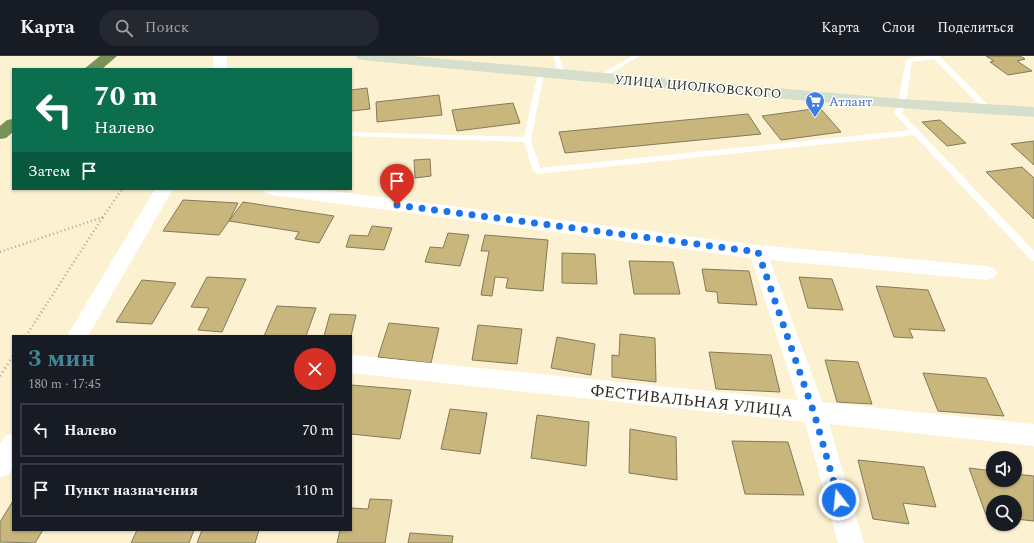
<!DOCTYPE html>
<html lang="ru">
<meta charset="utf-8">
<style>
body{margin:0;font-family:Spectral,serif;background:#242831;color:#f1f3f6;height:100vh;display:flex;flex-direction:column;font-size:15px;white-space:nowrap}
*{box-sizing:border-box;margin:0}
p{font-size:13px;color:#9ea1a6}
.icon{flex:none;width:22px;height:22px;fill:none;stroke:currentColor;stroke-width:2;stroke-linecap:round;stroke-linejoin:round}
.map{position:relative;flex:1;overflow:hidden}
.drawer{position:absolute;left:12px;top:279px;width:340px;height:196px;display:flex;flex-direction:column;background:#171b24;border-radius:0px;box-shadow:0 1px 3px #0004}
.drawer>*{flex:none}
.guide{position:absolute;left:12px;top:12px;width:340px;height:122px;border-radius:0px;box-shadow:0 1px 3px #0004;background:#0b6e4f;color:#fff;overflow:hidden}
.buttons{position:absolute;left:986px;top:395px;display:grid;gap:8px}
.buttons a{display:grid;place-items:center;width:36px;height:36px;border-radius:50%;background:#171b24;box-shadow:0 1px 3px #0004;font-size:20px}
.pin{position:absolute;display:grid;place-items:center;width:34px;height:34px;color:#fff;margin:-41px -17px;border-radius:50% 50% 50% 0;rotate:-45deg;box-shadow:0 0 4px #0007}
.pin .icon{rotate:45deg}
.me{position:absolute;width:44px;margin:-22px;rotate:344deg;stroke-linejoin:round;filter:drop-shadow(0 0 3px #0008)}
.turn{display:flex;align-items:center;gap:14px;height:84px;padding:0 16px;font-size:18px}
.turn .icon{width:52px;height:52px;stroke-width:2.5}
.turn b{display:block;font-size:28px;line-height:34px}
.then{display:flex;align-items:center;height:38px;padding:0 16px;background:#0003;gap:8px;font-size:15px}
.round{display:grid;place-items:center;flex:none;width:42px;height:42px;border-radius:21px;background:#242831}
.headline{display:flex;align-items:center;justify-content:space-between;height:68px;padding:0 16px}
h1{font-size:24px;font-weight:700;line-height:30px;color:#428695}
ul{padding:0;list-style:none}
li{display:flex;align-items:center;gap:12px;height:54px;margin:0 8px 6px;padding:0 8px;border:2px solid #363941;border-radius:0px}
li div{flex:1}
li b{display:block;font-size:15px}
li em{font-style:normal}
header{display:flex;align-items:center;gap:24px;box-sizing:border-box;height:56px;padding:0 20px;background:#171b24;border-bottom:1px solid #363941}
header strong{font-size:19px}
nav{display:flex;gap:22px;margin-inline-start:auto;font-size:14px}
.search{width:280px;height:36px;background:#242831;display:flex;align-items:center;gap:10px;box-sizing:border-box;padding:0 14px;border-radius:22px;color:#9ea1a6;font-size:15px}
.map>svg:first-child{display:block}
</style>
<header>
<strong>Карта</strong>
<div class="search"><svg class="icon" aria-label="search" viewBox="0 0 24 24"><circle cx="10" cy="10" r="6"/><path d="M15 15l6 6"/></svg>Поиск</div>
<nav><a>Карта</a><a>Слои</a><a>Поделиться</a></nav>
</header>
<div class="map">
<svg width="1034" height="487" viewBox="0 0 1034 487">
<rect width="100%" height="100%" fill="#fcf1d0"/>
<!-- building -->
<path fill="#c9b67d" stroke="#83795c" d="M986 0H1020L1025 3 1017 5 1032 15 1008 19 990 6 994 5Z
M367 32 370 53 351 55V34Z
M439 39 442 59 377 66 376 46Z
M513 47 520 67 457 75 452 54Z
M820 52 841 76 781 84 762 60Z
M748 58 761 78 565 97 559 76Z
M940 64 966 87 947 90 922 66Z
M1034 85V109L1011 88Z
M430 103 431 120 415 122 414 104Z
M1022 111 1034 122V163L986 116Z
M183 144 238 147 229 165 219 179 163 175Z
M243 146 334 160 319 187 295 183 299 176 229 165Z
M372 170 392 172 384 194 346 191 350 179 368 180Z
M448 177 469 179 460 210 425 206 430 191 443 192Z
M485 179 548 184 543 235 506 232 508 222 495 221 492 240 481 239 489 195H481Z
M562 197 595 198 597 228 562 227Z
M629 205 673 206 680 238H634Z
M702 213 749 215 757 249 718 247 717 236 706 235Z
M207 221 246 223 222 276 198 274 209 252 191 251Z
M799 221 832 223 843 254 808 252Z
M142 224 176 227 152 268 116 266Z
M876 230 928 234 945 275 909 273 913 282 894 281Z
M277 250 316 252 306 280H264Z
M330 258 356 259 351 280H324Z
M389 267 439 272 431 307 378 301Z
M478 269 522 273 517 308 472 304Z
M620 278 655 282 656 326 612 321V299L619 300Z
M557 281 595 288 591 319 551 312Z
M709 296 771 299 780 336 716 333Z
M825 304 858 306 872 348 837 346Z
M923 317 986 322 1004 360 938 355Z
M351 329 411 334 400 383 351 378Z
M450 353 487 357 480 398 441 393Z
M537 359 589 366 586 410 531 402Z
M630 373 676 381 677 424 629 417Z
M732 385 788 386 804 439 745 438Z
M858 404 924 411 936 451 903 447 909 468 873 463Z
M969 412 993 415V424H1015V418L1034 420V465L1015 463V446H993V460L986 459Z
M370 443 392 444 385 487H337L340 474H351V452L368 453Z
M13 445V474H43L35 487 0 486V466Z
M137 474H194L189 487H131Z
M202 474H259L255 487H197Z
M410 477 453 480 452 487H408Z"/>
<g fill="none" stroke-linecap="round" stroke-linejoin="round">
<!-- path-far1 -->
<path stroke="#b1a98f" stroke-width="2.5" stroke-dasharray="1 3" stroke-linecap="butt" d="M0 196 103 161 122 133
M26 280 103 161"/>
<!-- path -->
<path stroke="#b1a98f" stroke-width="3" stroke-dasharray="1 3.5" stroke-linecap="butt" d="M0 320 13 300"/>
<!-- lane -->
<path fill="#fff" fill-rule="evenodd" d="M553 0H559L565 19 564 20 559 19Z
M632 0H640L601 23 595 22Z
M927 0H939L993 54 989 56H986L934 3 912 6 906 48 902 57 1034 195V205L1031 204 914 79 537 118 533 115 524 86 351 80V76L524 81 538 17 541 15 544 17 531 84 540 112 910 74 894 57 898 48 906 4 909 2Z"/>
<!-- street -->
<path fill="#fff" fill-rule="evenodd" d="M213 0H227V13H213Z
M155 133H173L88 280H67Z
M263 133H318L758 189 987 210 994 212 997 217 994 222 987 224 770 204 822 346 1034 368V390L829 368 864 487H838L805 366 351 317V299L798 344 751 202 272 139 266 137Z
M13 377V411L9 418 0 422V387L5 380Z"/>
<!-- secondary -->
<path fill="#d6dfcc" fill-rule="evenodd" d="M356 0H410L902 43 1034 51V61C810 47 586 26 363 4L358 3Z"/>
<!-- highway -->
<path fill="#779456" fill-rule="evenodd" d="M100 0H117L102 13H84Z
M13 63V76L6 82 0 83V70L7 64Z"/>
</g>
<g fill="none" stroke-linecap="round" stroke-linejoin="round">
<!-- route -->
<path stroke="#1a73e8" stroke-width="7" stroke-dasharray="0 12.6" d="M397 149 758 196 814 357 839 444"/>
</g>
<!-- icons -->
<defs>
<symbol id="supermarket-pin" viewBox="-11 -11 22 30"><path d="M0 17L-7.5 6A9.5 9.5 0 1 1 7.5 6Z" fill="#3f7fe0" stroke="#fff"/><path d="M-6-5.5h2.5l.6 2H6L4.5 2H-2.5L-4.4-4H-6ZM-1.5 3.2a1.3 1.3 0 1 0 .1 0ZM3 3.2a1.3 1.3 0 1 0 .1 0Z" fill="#fff"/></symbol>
</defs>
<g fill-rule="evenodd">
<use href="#supermarket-pin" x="804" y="34" width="22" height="30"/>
</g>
<g text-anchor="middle" stroke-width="3" stroke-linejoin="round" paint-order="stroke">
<!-- far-street labels -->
<g font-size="13" fill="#2d291d" stroke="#fff">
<text transform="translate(698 30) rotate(5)" y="5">УЛИЦА ЦИОЛКОВСКОГО</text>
</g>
<!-- far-shop labels -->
<g font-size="13" fill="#366cbe" stroke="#fff" text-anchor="start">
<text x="829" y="50">Атлант</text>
</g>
<!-- street labels -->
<g font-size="16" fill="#2d291d" stroke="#fff">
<text transform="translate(692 344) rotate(6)" y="6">ФЕСТИВАЛЬНАЯ УЛИЦА</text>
</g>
</g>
</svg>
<div class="buttons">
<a><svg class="icon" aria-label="sound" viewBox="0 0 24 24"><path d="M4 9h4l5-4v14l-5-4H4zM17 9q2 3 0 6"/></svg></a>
<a><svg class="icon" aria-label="search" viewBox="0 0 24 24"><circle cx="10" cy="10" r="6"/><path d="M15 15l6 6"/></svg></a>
</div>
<div class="pin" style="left:397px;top:149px;background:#d93025"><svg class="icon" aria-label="arrive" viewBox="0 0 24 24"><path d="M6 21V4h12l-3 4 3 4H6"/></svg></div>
<svg class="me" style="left:839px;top:444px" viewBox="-20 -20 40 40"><circle r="17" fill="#1a73e8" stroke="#fff" stroke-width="3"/><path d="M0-11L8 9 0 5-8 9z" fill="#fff"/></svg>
<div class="guide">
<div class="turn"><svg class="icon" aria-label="left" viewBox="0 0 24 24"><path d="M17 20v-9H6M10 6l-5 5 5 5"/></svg><div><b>70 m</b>Налево</div></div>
<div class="then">Затем<svg class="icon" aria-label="arrive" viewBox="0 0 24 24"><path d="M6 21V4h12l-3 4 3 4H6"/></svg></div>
</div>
<section class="drawer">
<div class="headline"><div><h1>3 мин</h1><p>180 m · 17:45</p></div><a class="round" style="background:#d93025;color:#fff"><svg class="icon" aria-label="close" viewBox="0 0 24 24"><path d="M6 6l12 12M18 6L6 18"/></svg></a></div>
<ul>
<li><svg class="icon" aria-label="left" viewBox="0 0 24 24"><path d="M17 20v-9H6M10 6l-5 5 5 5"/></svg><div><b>Налево</b></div><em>70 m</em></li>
<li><svg class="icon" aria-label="arrive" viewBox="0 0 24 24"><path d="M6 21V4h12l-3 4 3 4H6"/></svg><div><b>Пункт назначения</b></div><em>110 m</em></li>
</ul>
</section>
</div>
